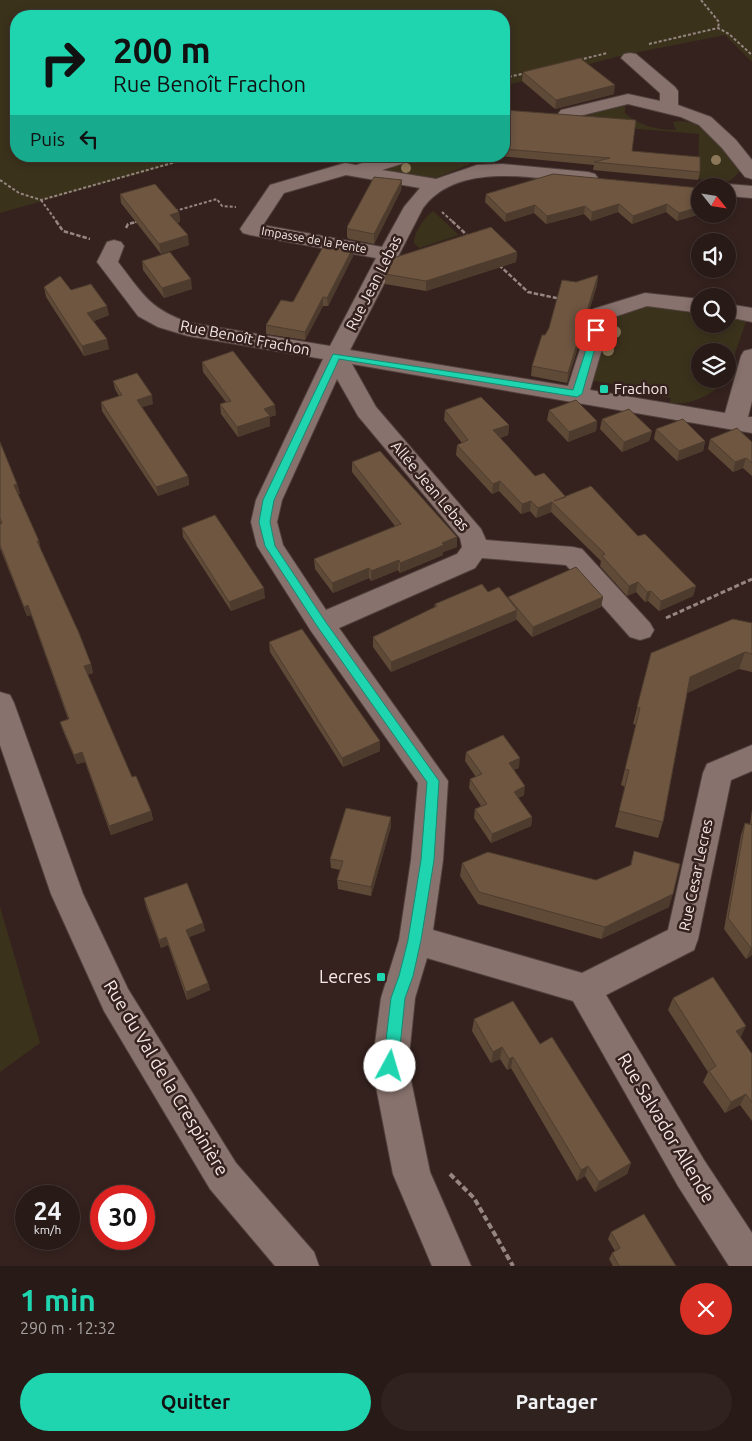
<!DOCTYPE html>
<html lang="fr">
<meta charset="utf-8">
<style>
body{margin:0;font-family:Ubuntu,sans-serif;background:#30231f;color:#f1f3f6;height:100vh;display:flex;flex-direction:column;font-size:19px;white-space:nowrap}
*{box-sizing:border-box;margin:0}
p{font-size:16px;color:#a5a1a1}
.icon{flex:none;width:28px;height:28px;fill:none;stroke:currentColor;stroke-width:2;stroke-linecap:round;stroke-linejoin:round}
.map{position:relative;height:1266px;overflow:hidden}
.drawer{display:flex;flex-direction:column;background:#281a16;flex:1}
.drawer>*{flex:none}
.banner{position:absolute;left:10px;top:10px;width:500px;height:152px;border-radius:20px;box-shadow:0 2px 8px #0003,0 0 0 1px #443835;background:#1fd5b0;color:#111;overflow:hidden}
.needle{width:32px;rotate:120deg}
.buttons{position:absolute;left:691px;top:178px;display:grid;gap:10px}
.buttons a{display:grid;place-items:center;width:45px;height:45px;border-radius:50%;background:#281a16;box-shadow:0 2px 8px #0003,0 0 0 1px #443835;font-size:25px}
.speed{position:absolute;left:15px;top:1185px;display:flex;gap:10px;font-size:25px;font-weight:700;text-align:center}
.speed>*{display:grid;place-content:center;width:65px;height:65px;border-radius:50%;background:#281a16;box-shadow:0 2px 8px #0003,0 0 0 1px #443835;line-height:1}
.speed small{font-size:12px;font-weight:400}
.speed .limit{border:8px solid #d22;background:#fff;color:#111}
.pin{position:absolute;display:grid;place-items:center;width:42px;height:42px;color:#fff;margin:-21px;border-radius:10px;box-shadow:0 2px 8px #0006}
.me{position:absolute;width:55px;margin:-28px;rotate:6deg;stroke-linejoin:round;filter:drop-shadow(0 0 4px #0008)}
.turn{display:flex;align-items:center;gap:18px;height:105px;padding:0 20px;font-size:22px}
.turn .icon{width:65px;height:65px;stroke-width:2.5}
.turn b{display:block;font-size:35px;line-height:42px}
.then{display:flex;align-items:center;height:48px;padding:0 20px;background:#0003;gap:10px;font-size:19px}
.round{display:grid;place-items:center;flex:none;width:52px;height:52px;border-radius:26px;background:#30231f}
.overview{display:flex;align-items:center;justify-content:space-between;height:85px;padding:0 20px}
h1{font-size:30px;font-weight:700;line-height:38px;color:#1fd5b0}
.primary-button{display:flex;gap:10px;margin-top:auto;padding:10px 20px}
.primary-button a{flex:1;height:58px;border-radius:30px;background:#1fd5b0;color:#111;font-size:20px;font-weight:700;line-height:58px;text-align:center}
.primary-button a+a{background:#30231f;color:#f1f3f6}
.map>svg:first-child{display:block}
</style>
<div class="map">
<svg width="752" height="1266" viewBox="0 0 752 1266">
<rect width="100%" height="100%" fill="#35221e"/>
<!-- green -->
<path fill="#3b321c" d="M0 0H752V62L725 35 624 55 504 86V16H16V156H202L0 213Z
M625 106V113C639 126 658 130 676 130L673 122C703 116 725 149 740 171L730 181 698 179 699 134 578 124 581 115Z
M419 156H467L471 162 468 165 433 179 379 169Z
M433 211 459 235 419 248 414 243C414 232 425 217 433 211Z
M642 305 700 311V324H728V316L747 319 728 373V351H700V379H725C715 395 689 406 670 403L671 398 629 391 630 387 589 380 609 319Z
M0 907 40 1043 0 1072Z"/>
<g fill="none" stroke-linecap="round" stroke-linejoin="round">
<defs>
<path id="street" d="M630 53 636 54 675 87 678 91V105L711 117 736 140 752 160V179L745 177 722 148 699 125 681 117 628 104 567 119 561 118 558 114 561 110 628 94 660 101V93L621 58 624 54Z
M386 156H416L414 160 382 170 436 179 477 165 502 164 588 172 595 174 598 178 595 182 588 184C537 179 459 160 423 208L350 350 568 386 593 309 645 293 700 299V313L647 306 611 318 590 390 725 413 741 356 744 351 752 349V401L748 417H752V433L352 364 376 407 481 529 486 540 573 547 582 549 650 623 654 630 650 637 640 640 630 637 566 565 482 558 475 568 339 628 448 781 443 860 433 930 582 973 668 930 703 773 707 764 752 745V771L731 780 698 939 694 950 606 995 704 1160 752 1233V1266H729L678 1186 573 1001 427 958 415 998 408 1066 430 1172 471 1266H432L393 1174 372 1066 381 998 399 940 411 860 418 783 311 631 257 546 251 522 256 500 323 359 188 336 158 327 138 316 97 262 107 242 114 240 121 242 124 246 118 262C143 294 150 310 191 323L330 346 376 258 250 235 243 233 240 229 270 185 345 163 356 165ZM346 175 420 188 404 207 382 247 263 225 284 193ZM337 379 358 416 460 538 462 547 457 554 326 610 283 545 277 522 282 500Z
M728 184 752 186V198L728 196V186H721Z
M728 304 752 308V322L728 317Z
M0 692 10 695 14 703 83 894 128 989 236 1163 314 1252 319 1266H275L210 1189 104 1011 51 894 0 745Z"/>
</defs>
<!-- street casing -->
<use href="#street" stroke="#50403d" stroke-width="2"/>
<!-- path-far3 -->
<path stroke="#968682" stroke-width="2" stroke-dasharray="3 2" stroke-linecap="butt" d="M701 0 719 22 718 28
M649 44 718 28 729 34 752 55
M579 60 607 53
M504 78 526 73
M0 180 19 193 41 200 197 156
M41 200 57 222
M175 211 217 199 222 206 236 207
M442 212 453 222
M135 222 140 221"/>
<!-- path-far2 -->
<path stroke="#968682" stroke-width="2.5" stroke-dasharray="4.5 2" stroke-linecap="butt" d="M56 221 63 231 90 239
M452 221 469 237
M126 228 128 224 140 221
M499 265 528 292 561 299"/>
<!-- path-far1 -->
<path stroke="#968682" stroke-width="3" stroke-dasharray="5 2.5" stroke-linecap="butt" d="M666 618 752 579"/>
<!-- path -->
<path stroke="#968682" stroke-width="4" stroke-dasharray="6 3" stroke-linecap="butt" d="M450 1174 474 1198 513 1266"/>
<!-- street -->
<use href="#street" fill="#88726d" fill-rule="evenodd"/>
</g>
<!-- trees -->
<g fill="#8c7858">
<circle cx="716" cy="160" r="5"/>
<circle cx="406" cy="168" r="5"/>
<circle cx="615" cy="332" r="6"/>
<circle cx="608" cy="350" r="6"/>
</g>
<!-- wall -->
<path fill="#5f4a38" d="M523 72 614 94 555 109 522 81Z
M504 110 632 151 700 172 698 180 593 170 594 165 499 156H504Z
M553 174 699 207 697 215 677 221 666 212 632 224 618 212 591 221 584 214 546 224 534 213 505 222 485 202 486 194Z
M402 180 401 190 374 244 349 239 347 237V227Z
M120 194 179 212 180 222 177 223 189 245 161 254 121 203Z
M353 248V256L328 306H323L305 340 266 334V325Z
M517 252 516 262 426 291 385 284V274Z
M142 261 192 289 164 298 143 270Z
M598 275 597 285 567 383 531 376 532 366 545 335 576 282Z
M44 287 71 290 109 315 94 321 109 349 84 356 46 297Z
M202 362 276 415 270 417V426L238 437 221 414 220 404 226 402 203 372Z
M113 381 153 404 142 407 188 476 189 485 158 496 102 411 101 402 119 396 115 389Z
M445 410 509 425 508 435 500 438 535 476 566 497 638 536 696 586 693 596 659 611 648 601 645 602 636 592 627 596 600 566 601 561 551 512 536 518 530 511 521 514 499 491 492 494 456 455 457 445 462 443 444 420Z
M549 410 597 421 596 431 568 442 547 420Z
M602 419 652 431 649 441 622 452 600 429Z
M656 429 705 441 703 451 677 461 654 439Z
M710 439 752 442V476L743 468 733 472 708 449Z
M0 442 17 484 20 494H18L39 541 41 551 91 664 93 673 87 675 132 777 151 811 153 820 111 835 85 762 77 764 63 731 60 722 68 719 31 615 27 616 0 548V524H1L0 521Z
M352 462 457 547 443 552V555L400 573 398 570 371 581 369 578 333 593 315 569 314 559 395 526 352 472Z
M182 528 265 598 231 611 183 537Z
M488 592 507 598 603 597 601 607 532 637 516 619V620L391 672 373 647V637L434 608 435 604Z
M752 623V672L739 669 687 693 663 822 658 838 615 827 625 787 621 785 636 725 633 724 651 653Z
M269 642 380 751 343 767 270 652Z
M466 752 519 768 514 769 524 795 518 798 532 817 531 826 491 843 474 818 475 809 481 806 469 788 470 779 476 777 465 761Z
M752 809V955L746 959 724 929 741 835 745 823 750 824Z
M391 826 371 896 338 889 337 880 340 870 331 868 330 859Z
M634 851 669 907 601 939 478 904 460 876 462 863 596 880 630 866Z
M144 898 203 923 205 931 189 937 208 983 210 990 187 1000 168 945 161 948 146 907Z
M673 998 741 1037 740 1038 752 1054V1121L740 1105 725 1113 703 1082 708 1072 668 1010Z
M474 1019 540 1044 631 1163 627 1174 595 1192 585 1176 577 1181 511 1068 507 1070 500 1059 491 1063 472 1031Z
M611 1232 676 1266H613L609 1259 612 1253 615 1251 608 1239Z"/>
<!-- shaded-wall -->
<path fill="#4d3c2e" d="M615 85 614 94 555 109 556 100Z
M402 180 401 190 374 244V234Z
M619 204 618 212 591 221 592 212Z
M667 204 666 212 632 224 633 216Z
M535 205 534 213 505 222 506 214Z
M585 206 584 214 546 224 547 216Z
M699 207 697 215 677 221 679 213Z
M179 212 180 222 171 224 170 215Z
M188 235 189 245 161 254 159 244Z
M353 248V256L328 306 327 298Z
M517 252 516 262 426 291V281Z
M598 275 597 285 567 383 568 373Z
M191 279 192 289 164 298 162 288Z
M323 297V306L305 340V332Z
M107 306 109 315 89 323 87 313Z
M107 339 109 349 84 356 82 346Z
M152 395 153 404 139 408 137 400Z
M275 405 276 415 270 417V426L238 437 237 427 264 409Z
M597 421 596 431 568 442 569 432Z
M509 425 508 435 492 440 493 430Z
M652 431 649 441 622 452 624 442Z
M705 441 703 451 677 461 679 451Z
M746 458 743 468 733 472 735 462Z
M188 476 189 485 158 496 156 487Z
M500 481 499 491 492 494 493 484Z
M17 484 20 494H17L14 485Z
M531 501 530 511 521 514 522 504Z
M552 502 551 512 536 518 538 508Z
M457 537V547L443 552V555L400 573V563L442 543Z
M37 541H39L41 550 39 551Z
M399 560 398 570 371 581V571Z
M369 568V578L333 593 332 583Z
M638 582 636 592 627 596 629 586Z
M696 586 693 596 659 611 661 601Z
M264 588 265 598 231 611 229 602Z
M651 591 648 601 645 602 647 592Z
M603 597 601 607 532 637 533 627Z
M28 605 31 615 27 616 24 607Z
M517 610 516 620 391 672V662Z
M745 652 739 669 685 694 690 677Z
M91 664 93 673 86 675 84 666Z
M380 741V751L343 767 342 758Z
M82 752 85 762 77 764 74 755Z
M520 758 519 768 508 772 509 763Z
M525 786 524 795 513 800 514 792Z
M151 811 153 820 111 835 109 826Z
M391 817V826L371 896V887Z
M532 817 531 826 491 843 492 834Z
M673 894 669 907 601 939 605 927Z
M203 923 205 931 187 938 186 930Z
M166 937 168 945 161 948 159 940Z
M752 947V955L746 959 751 948Z
M208 983 210 990 187 1000 186 992Z
M746 1026 741 1037 730 1043 736 1031Z
M502 1047 500 1059 491 1063 493 1052Z
M513 1057 511 1068 507 1070 509 1059Z
M746 1094 740 1105 725 1113 731 1102Z
M631 1163 627 1174 595 1192 599 1182Z
M588 1166 585 1176 577 1181 581 1170Z"/>
<!-- building -->
<path fill="#6e5641" stroke="#4d3c2e" d="M580 58 615 85 556 100 523 72Z
M504 110 636 120 632 151 700 157V172L594 162 610 158 504 149Z
M553 174 700 188 699 207 679 213 667 204 633 216 619 204 592 212 585 206 547 216 535 205 506 214 486 194Z
M374 177 402 180 374 234 349 229 347 227Z
M155 184 179 212 170 215 188 235 159 244 120 194Z
M491 227 517 252 426 281 385 274 393 258Z
M325 243 353 248 327 298 323 297 305 332 266 325 281 300 293 302Z
M170 252 191 279 162 288 142 261Z
M598 275 568 373 532 366 542 335H545L549 328 562 280 576 282Z
M60 276 71 290 91 284 107 306 87 313 107 339 82 346 44 287Z
M233 351 275 405 264 409 270 416 237 427 220 404 231 401 202 362Z
M137 373 152 395 137 400 188 476 156 487 101 402 122 395 113 381Z
M481 397 509 425 493 430 535 476 544 473 566 497 554 501 591 486 638 536 645 534 696 586 661 601 651 591 647 592 638 582 629 586 602 556 605 554 552 502 538 508 531 501 522 504 500 481 493 484 457 445 468 440 445 410Z
M576 400 597 421 569 432 549 410Z
M629 409 652 431 624 442 602 419Z
M683 419 705 441 679 451 656 429Z
M737 428 752 442V463L746 458 735 462 710 439Z
M0 442 17 484 14 485 39 541H37L79 633 91 664 84 666 132 777 136 776 151 811 109 826 82 752 74 755 60 722 69 719 28 605 24 607 0 545V524L2 523 0 518Z
M380 451 457 537 442 543 444 545 400 563 399 560 371 571 369 568 332 583 314 559 401 524 352 462Z
M215 515 264 588 229 602 182 528Z
M576 567 603 597 533 627 508 597Z
M482 584 488 592 499 587 517 610 391 662 373 637 437 606 435 604Z
M733 619 752 623V654L745 652 690 677 663 822 619 811 629 770 625 769 640 708 637 707 651 653Z
M302 629 380 741 342 758 269 642Z
M503 735 520 758 509 763 525 786 514 792 532 817 492 834 475 809 487 804 470 779 482 774 466 752Z
M346 808 391 817 371 887 337 880 343 861 330 859Z
M745 823 752 825V947L751 948 728 918Z
M634 851 680 864 673 894 605 927 479 892 462 863 488 852 596 880 631 865Z
M187 883 203 923 186 930 208 983 186 992 166 937 159 940 144 898Z
M713 977 746 1026 736 1031 752 1054V1103L746 1094 731 1102 709 1071 716 1066 673 998Z
M513 1001 540 1044 552 1037 631 1163 599 1182 588 1166 581 1170 513 1057 509 1059 502 1047 493 1052 474 1019Z
M644 1214 676 1266H619L612 1253 620 1248 611 1232Z"/>
<!-- route -->
<path fill="#1fd5b0" stroke="#148a72" d="M593 328 600 330 582 394 577 397 339 359 274 500 270 522 275 546 325 621 439 781 434 860 421 940 413 976 405 998 398 1066 396 1070 390 1073 385 1070 383 1066 391 998 399 976 408 940 421 860 427 782 317 626 265 546 259 522 263 500 333 354 573 390Z"/>
<!-- markers -->
<g fill="#1fd5b0" stroke="#35221e" stroke-width="2">
<rect x="599" y="384" width="10" height="10" rx="2.5"/>
<rect x="376" y="972" width="10" height="10" rx="2.5"/>
</g>
<g text-anchor="middle" stroke-width="5" stroke-linejoin="round" paint-order="stroke">
<!-- far-street labels -->
<g font-size="12" fill="#f4e7e4" stroke="#35221e">
<text transform="translate(314 240) rotate(10)" y="4">Impasse de la Pente</text>
</g>
<!-- street labels -->
<g font-size="15" fill="#f4e7e4" stroke="#35221e">
<text transform="translate(374 283) rotate(-63)" y="5">Rue Jean Lebas</text>
<text transform="translate(245 338) rotate(11)" y="5">Rue Benoît Frachon</text>
<text transform="translate(430 486) rotate(50)" y="5">Allée Jean Lebas</text>
<text transform="translate(696 875) rotate(-78)" y="5">Rue Cesar Lecres</text>
</g>
<!-- poi labels -->
<g font-size="15" fill="#f4e7e4" stroke="#35221e" text-anchor="start">
<text x="614" y="394">Frachon</text>
</g>
<!-- near-poi labels -->
<g font-size="18" fill="#f4e7e4" stroke="#35221e" text-anchor="end">
<text x="371" y="983">Lecres</text>
</g>
<!-- near-street labels -->
<g font-size="18" fill="#f4e7e4" stroke="#35221e">
<text transform="translate(166 1078) rotate(59)" y="6">Rue du Val de la Crespinière</text>
<text transform="translate(666 1128) rotate(59)" y="6">Rue Salvador Allende</text>
</g>
</g>
</svg>
<div class="buttons">
<a><svg class="needle" viewBox="-14 -14 28 28"><path d="M0-13l5 13h-10z" fill="#e53935"/><path d="M0 13l5-13h-10z" fill="#a5a1a1"/></svg></a>
<a><svg class="icon" aria-label="sound" viewBox="0 0 24 24"><path d="M4 9h4l5-4v14l-5-4H4zM17 9q2 3 0 6"/></svg></a>
<a><svg class="icon" aria-label="search" viewBox="0 0 24 24"><circle cx="10" cy="10" r="6"/><path d="M15 15l6 6"/></svg></a>
<a><svg class="icon" aria-label="layers" viewBox="0 0 24 24"><path d="M12 4l9 5-9 5-9-5zM3 14l9 5 9-5"/></svg></a>
</div>
<div class="speed"><div>24<small>km/h</small></div><div class="limit">30</div></div>
<div class="pin" style="left:596px;top:330px;background:#d93025"><svg class="icon" aria-label="arrive" viewBox="0 0 24 24"><path d="M6 21V4h12l-3 4 3 4H6"/></svg></div>
<svg class="me" style="left:390px;top:1066px" viewBox="-20 -20 40 40"><circle r="19" fill="#fff"/><path d="M0-13L10 11 0 6-10 11z" fill="#1fd5b0"/></svg>
<div class="banner">
<div class="turn"><svg class="icon" aria-label="right" viewBox="0 0 24 24"><path d="M7 20v-9h11M14 6l5 5-5 5"/></svg><div><b>200 m</b>Rue Benoît Frachon</div></div>
<div class="then">Puis<svg class="icon" aria-label="left" viewBox="0 0 24 24"><path d="M17 20v-9H6M10 6l-5 5 5 5"/></svg></div>
</div>
</div>
<section class="drawer">
<div class="overview"><div><h1>1 min</h1><p>290 m · 12:32</p></div><a class="round" style="background:#d93025;color:#fff"><svg class="icon" aria-label="close" viewBox="0 0 24 24"><path d="M6 6l12 12M18 6L6 18"/></svg></a></div>
<div class="primary-button"><a>Quitter</a><a>Partager</a></div>
</section>
